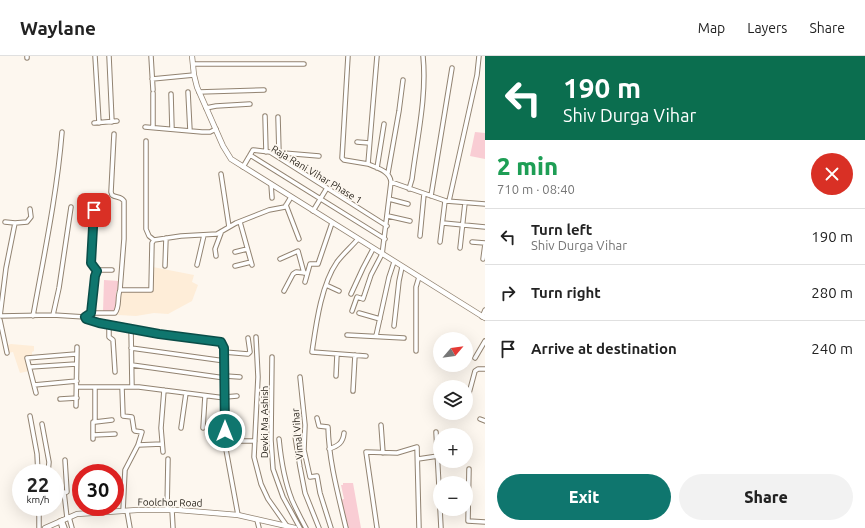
<!DOCTYPE html>
<meta charset="utf-8">
<style>
body{margin:0;font-family:Ubuntu,sans-serif;background:#f2f2f2;color:#222;height:100vh;display:flex;flex-direction:column;font-size:15px;white-space:nowrap}
*{box-sizing:border-box;margin:0}
p{font-size:13px;color:#767676}
.icon{flex:none;width:22px;height:22px;fill:none;stroke:currentColor;stroke-width:2;stroke-linecap:round;stroke-linejoin:round}
.map{position:relative;flex:1;overflow:hidden}
.details{display:flex;flex-direction:column;background:#fff;width:380px}
.details>*{flex:none}
.banner{background:#0b6e4f;color:#fff;overflow:hidden}
.needle{width:26px;rotate:61deg}
.fabs{position:absolute;left:433px;top:276px;display:grid;gap:8px}
.fabs a{display:grid;place-items:center;width:40px;height:40px;border-radius:50%;background:#fff;box-shadow:0 4px 16px #0002;font-size:20px}
.speed{position:absolute;left:12px;top:408px;display:flex;gap:8px;font-size:20px;font-weight:700;text-align:center}
.speed>*{display:grid;place-content:center;width:52px;height:52px;border-radius:50%;background:#fff;box-shadow:0 4px 16px #0002;line-height:1}
.speed small{font-size:10px;font-weight:400}
.speed .limit{border:6px solid #d22;background:#fff;color:#111}
.pin{position:absolute;display:grid;place-items:center;width:34px;height:34px;color:#fff;margin:-17px;border-radius:8px;box-shadow:0 2px 6px #0006}
.me{position:absolute;width:44px;margin:-22px;rotate:0deg;stroke-linejoin:round;filter:drop-shadow(0 0 3px #0008)}
.turn{display:flex;align-items:center;gap:14px;height:84px;padding:0 12px;font-size:18px}
.turn .icon{width:52px;height:52px;stroke-width:2.5}
.turn b{display:block;font-size:28px;line-height:34px}
.round{display:grid;place-items:center;flex:none;width:42px;height:42px;border-radius:21px;background:#f2f2f2}
.summary{display:flex;align-items:center;justify-content:space-between;height:68px;padding:0 12px}
h1{font-size:24px;font-weight:800;line-height:30px;color:#1e9e55}
.primary-button{display:flex;gap:8px;margin-top:auto;padding:8px 12px}
.primary-button a{flex:1;height:46px;border-radius:24px;background:#0f766e;color:#fff;font-size:16px;font-weight:800;line-height:46px;text-align:center}
.primary-button a+a{background:#f2f2f2;color:#222}
ul{padding:0;list-style:none}
li{display:flex;align-items:center;gap:12px;height:56px;padding:0 12px;border-top:1px solid #e0e0e0}
li div{flex:1}
li b{display:block;font-size:15px}
li em{font-style:normal}
header{display:flex;align-items:center;gap:24px;box-sizing:border-box;height:56px;padding:0 20px;background:#fff;border-bottom:1px solid #e0e0e0}
header strong{font-size:19px}
nav{display:flex;gap:22px;margin-inline-start:auto;font-size:14px}
main{display:flex;flex:1;min-height:0}
.map>svg:first-child{display:block}
</style>
<header>
<strong>Waylane</strong>
<nav><a>Map</a><a>Layers</a><a>Share</a></nav>
</header>
<main>
<div class="map">
<svg width="485" height="472" viewBox="0 0 485 472">
<rect width="100%" height="100%" fill="#fdf7ef"/>
<!-- built -->
<path fill="#feedd8" d="M153 211 194 219 192 226 198 229 192 245 168 258 154 257 136 260 118 259 120 237 122 235 152 234Z
M11 288 34 290V295L32 296V300L25 301 29 315 20 317 13 296 8 297 7 289Z"/>
<!-- green -->
<path fill="#f9cdd4" d="M475 76 485 77V103L470 100Z
M104 224 119 225V232L116 236V254L113 256H103Z
M343 427H353L361 472H347L340 444 344 443 341 429H343Z"/>
<g fill="none" stroke-linecap="round" stroke-linejoin="round">
<defs>
<path id="minor" d="M27 0V2
M95 0 99 67
M109 0 112 66
M151 0 153 34
M348 0 342 102 344 104 368 108
M377 0 368 108C377 112 390 115 391 126
M193 8H304
M152 23 194 19
M188 36 190 75
M199 36 264 34
M171 38 172 73
M206 52 216 50 250 48
M265 60 266 96
M278 61 279 97
M94 67 117 65
M145 71 202 76H210L216 73
M153 71V37
M114 78 111 136 112 139C116 142 121 140 124 145V183L120 234
M146 85V173L149 180 154 184
M357 86 369 87
M271 96 319 100
M250 99 385 183
M243 111 253 94 270 96 387 170
M377 112 384 68
M388 117 399 55 403 24
M221 118 229 171
M271 128 272 142
M409 133 412 123C417 82 427 41 423 0
M431 140 452 12
M389 143 408 148
M449 145 477 19 479 0
M286 149 299 183
M94 154 91 207 97 215
M313 155 327 132
M388 160 410 165
M5 166 15 167 27 166 31 161 30 153
M240 166 252 209
M443 167 485 171
M420 180 424 138
M358 183C351 191 343 198 337 206 321 229 316 269 312 296L366 300
M440 186 445 145
M472 186 485 187
M460 192 465 147
M235 196 247 193
M382 199 391 126 446 145 485 148
M216 200 215 193 221 177
M280 203 298 195 304 217
M483 203 485 188
M197 209 204 179
M165 210 166 182
M235 210 251 206
M305 226 310 208H318L332 167
M326 229 339 235
M284 235 293 218 296 216 306 217
M351 238 363 212 373 193
M352 255 357 241 363 243 371 219 382 198
M91 257 95 216 99 214H112
M359 257 380 263
M53 259 59 232 71 151
M0 260 53 259 85 261 93 257H115C120 251 117 241 120 234H151L152 187 154 184 181 180 217 178 236 167 269 154 285 151 291 141
M0 260 6 212 15 167
M33 260C44 199 57 138 62 76
M85 261 90 265 99 267 159 278 221 286 224 292 225 388 238 459
M482 261 485 254
M0 264 7 297
M109 269V281L113 284 115 316
M394 270 399 225 402 211
M131 272 132 331
M347 279 404 282
M376 280 389 221 394 206
M256 281 258 321 254 401 261 428 268 443 287 470
M131 292 225 305
M416 295V231L419 221
M224 296 248 298 250 296 248 282
M272 301 271 384 273 413 283 441 300 472
M475 302 485 285
M132 309 225 322
M30 311 76 308
M225 320 240 321
M336 320 337 298
M300 321 305 369 304 394 310 421 317 420 320 437 331 472
M34 329 77 325
M77 331H139L225 342
M122 331 123 360 132 361 134 374 135 375 142 376 138 389 125 414 123 455
M353 335 355 299
M36 337 27 302 76 298
M225 341 237 340
M468 341 475 315 478 313H485
M60 343 77 342
M76 350 77 291
M30 360 37 398 38 417
M317 362 319 370 328 371C329 406 338 438 346 472
M480 363 485 365
M95 366 112 364
M42 368 49 406 48 417
M381 369 383 397
M181 372 186 337
M203 372 205 340
M436 376 440 449
M93 379 115 378
M295 380 300 411 305 437 319 472
M93 383V366H95V331
M279 383C281 404 284 424 292 444 296 453 301 463 306 472
M242 385H255
M138 389 162 388
M329 393C338 390 343 387 344 377
M163 396 161 372 164 334
M418 403 438 400
M469 413 468 465 485 466
M55 437 64 436 67 462
M64 437 67 436 65 404
M440 453 441 472
M167 454 168 403
M172 454 173 472
M127 455 130 472
M69 461 72 472
M62 464 65 472
M257 464 259 472
M60 465 62 472
M39 472V451
M377 472 366 396 397 397 417 391 419 472"/>
<path id="tertiary" d="M192 0 194 19 197 31 223 90 231 103 485 262
M45 472 77 458 137 454H178L238 459 295 472"/>
</defs>
<!-- minor casing -->
<use href="#minor" stroke="#928371" stroke-width="5.5"/>
<!-- tertiary casing -->
<use href="#tertiary" stroke="#928371" stroke-width="6"/>
<!-- minor -->
<use href="#minor" stroke="#fff" stroke-width="3.5"/>
<!-- tertiary -->
<use href="#tertiary" stroke="#fff" stroke-width="4.5"/>
</g>
<g fill="none" stroke-linecap="round" stroke-linejoin="round">
<defs>
<path id="route" d="M94 154 91 207 97 215 95 220 91 257 85 261 86 263 99 267 159 278 221 286 224 292 225 375"/>
</defs>
<!-- route casing -->
<use href="#route" stroke="#0a4d48" stroke-width="10"/>
<!-- route -->
<use href="#route" stroke="#0f766e" stroke-width="7"/>
</g>
<g text-anchor="middle" stroke-width="3.5" stroke-linejoin="round" paint-order="stroke">
<!-- street labels -->
<g font-size="10" fill="#211c14" stroke="#fdf7ef">
<text transform="translate(317 118) rotate(31)" y="4">Raja Rani Vihar Phase 1</text>
<text transform="translate(264 366) rotate(-90)" y="4">Devki Ma Ashish</text>
<text transform="translate(297 378) rotate(-95)" y="4">Vimal Vihar</text>
<text transform="translate(170 446) rotate(1)" y="4">Foolchor Road</text>
</g>
</g>
</svg>
<div class="fabs">
<a><svg class="needle" viewBox="-14 -14 28 28"><path d="M0-13l5 13h-10z" fill="#e53935"/><path d="M0 13l5-13h-10z" fill="#767676"/></svg></a>
<a><svg class="icon" aria-label="layers" viewBox="0 0 24 24"><path d="M12 4l9 5-9 5-9-5zM3 14l9 5 9-5"/></svg></a>
<a>+</a>
<a>−</a>
</div>
<div class="speed"><div>22<small>km/h</small></div><div class="limit">30</div></div>
<div class="pin" style="left:94px;top:154px;background:#d93025"><svg class="icon" aria-label="arrive" viewBox="0 0 24 24"><path d="M6 21V4h12l-3 4 3 4H6"/></svg></div>
<svg class="me" style="left:225px;top:375px" viewBox="-20 -20 40 40"><circle r="17" fill="#0f766e" stroke="#fff" stroke-width="3"/><path d="M0-11L8 9 0 5-8 9z" fill="#fff"/></svg>
</div>
<section class="details">
<div class="banner">
<div class="turn"><svg class="icon" aria-label="left" viewBox="0 0 24 24"><path d="M17 20v-9H6M10 6l-5 5 5 5"/></svg><div><b>190 m</b>Shiv Durga Vihar</div></div>
</div>
<div class="summary"><div><h1>2 min</h1><p>710 m · 08:40</p></div><a class="round" style="background:#d93025;color:#fff"><svg class="icon" aria-label="close" viewBox="0 0 24 24"><path d="M6 6l12 12M18 6L6 18"/></svg></a></div>
<ul>
<li><svg class="icon" aria-label="left" viewBox="0 0 24 24"><path d="M17 20v-9H6M10 6l-5 5 5 5"/></svg><div><b>Turn left</b><p>Shiv Durga Vihar</p></div><em>190 m</em></li>
<li><svg class="icon" aria-label="right" viewBox="0 0 24 24"><path d="M7 20v-9h11M14 6l5 5-5 5"/></svg><div><b>Turn right</b></div><em>280 m</em></li>
<li><svg class="icon" aria-label="arrive" viewBox="0 0 24 24"><path d="M6 21V4h12l-3 4 3 4H6"/></svg><div><b>Arrive at destination</b></div><em>240 m</em></li>
</ul>
<div class="primary-button"><a>Exit</a><a>Share</a></div>
</section>
</main>
